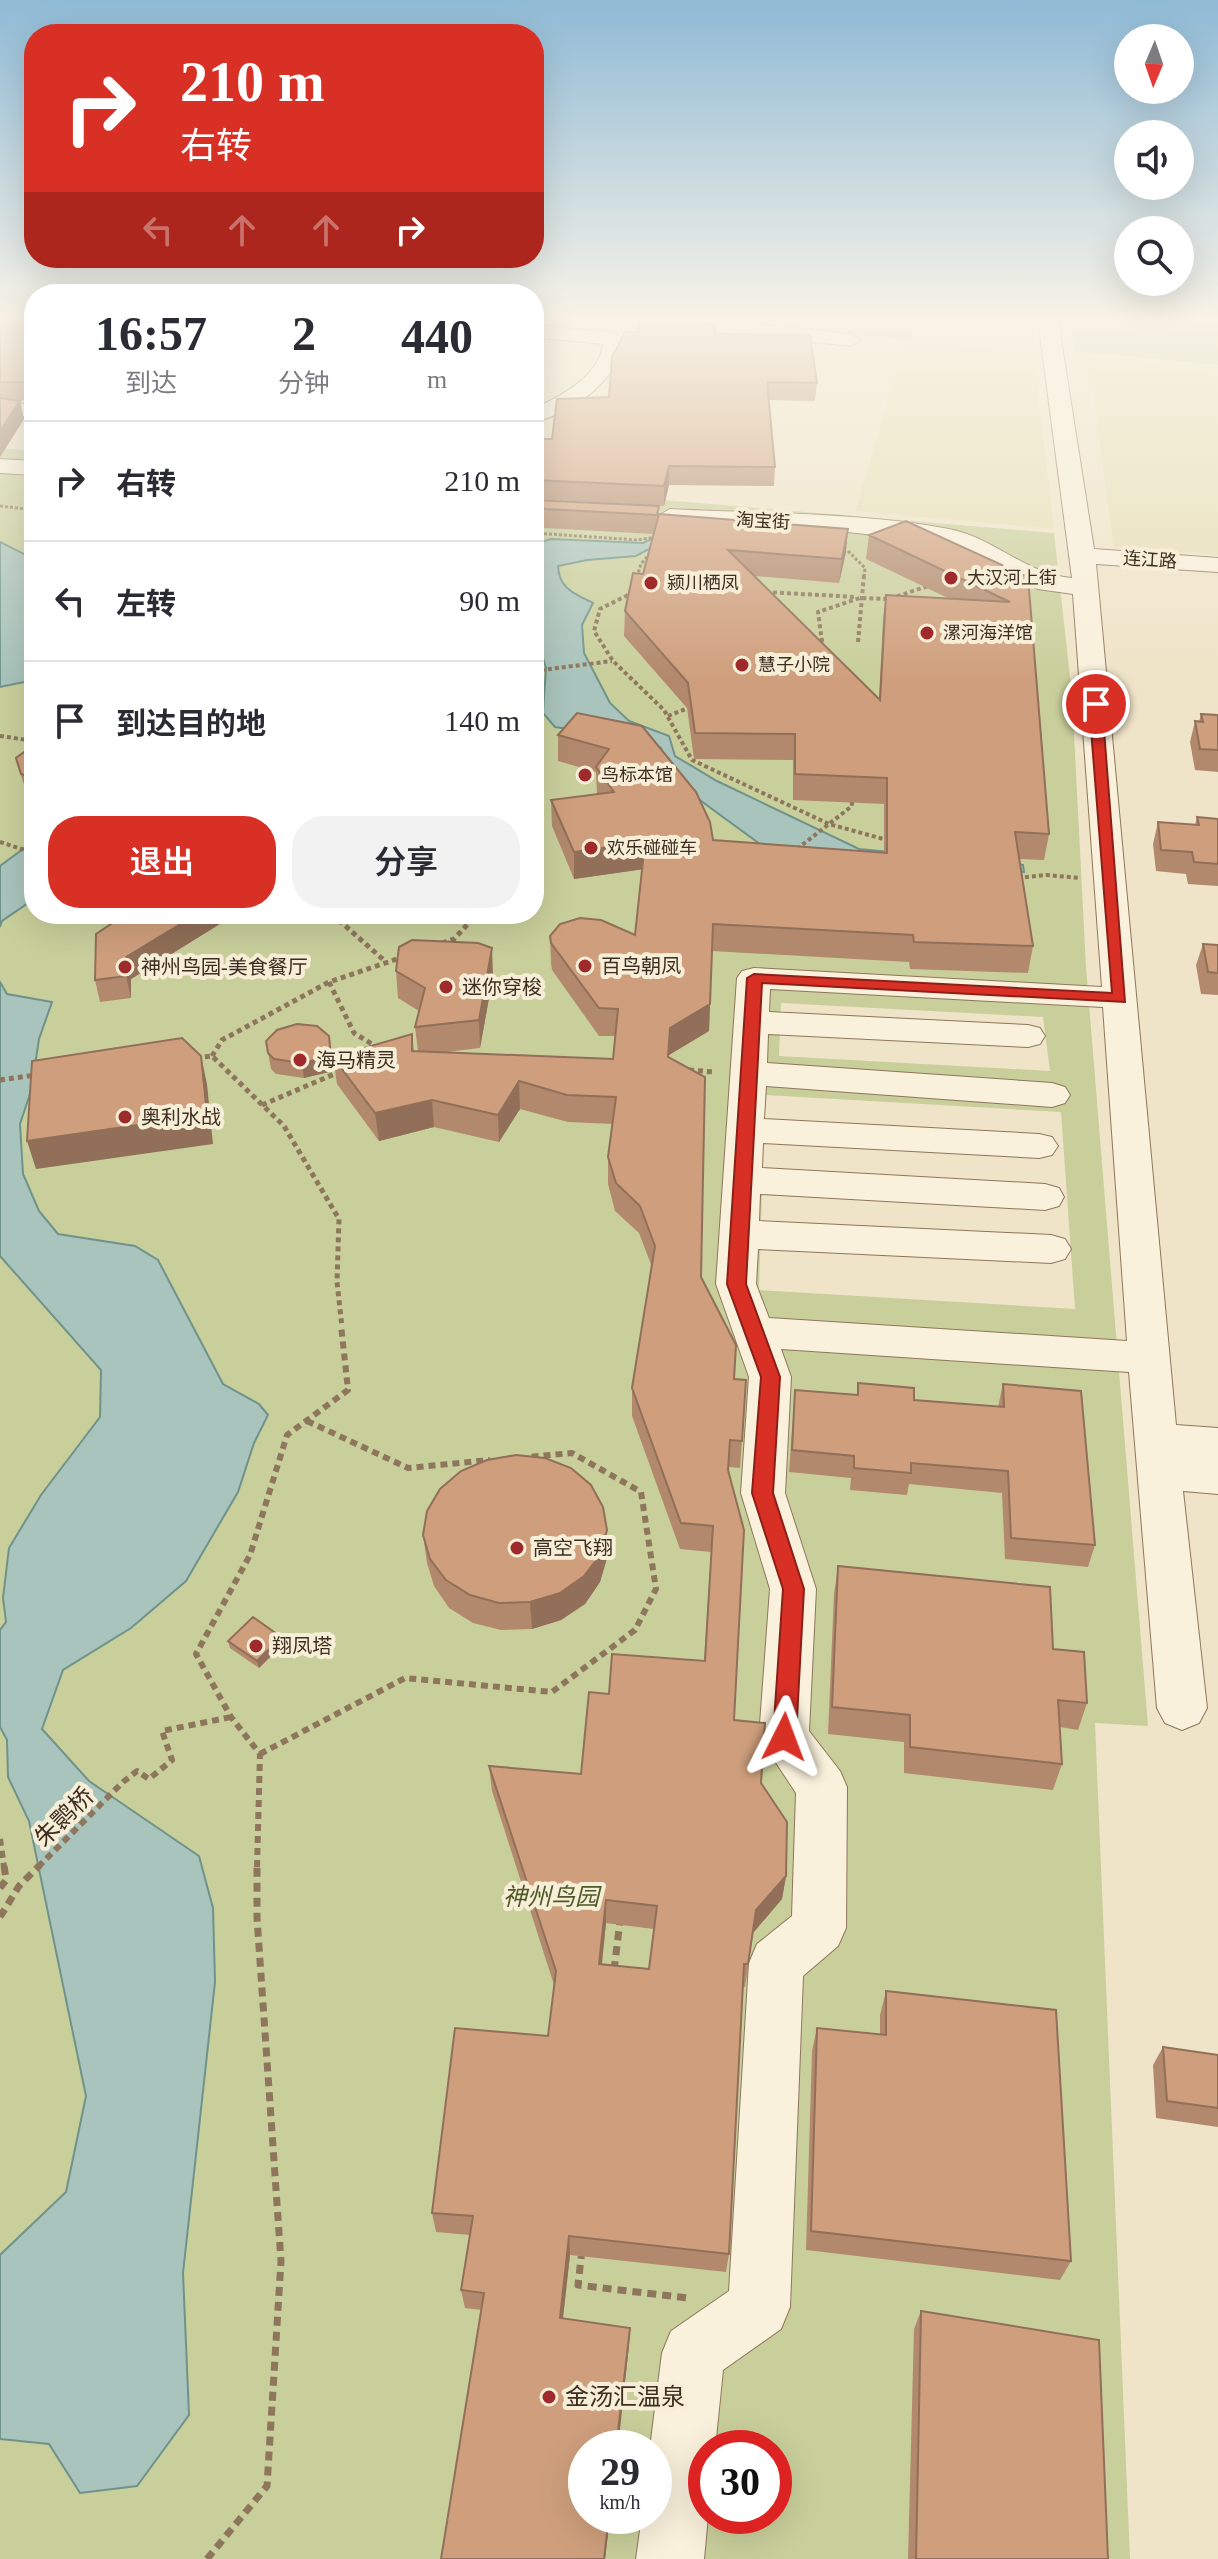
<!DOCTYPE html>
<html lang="zh">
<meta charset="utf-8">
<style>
body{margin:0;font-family:"Times New Roman","Noto Sans SC",serif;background:#f2f2f3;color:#2b2b33;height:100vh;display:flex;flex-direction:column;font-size:30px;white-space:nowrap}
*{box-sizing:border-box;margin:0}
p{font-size:26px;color:#7c7c81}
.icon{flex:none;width:44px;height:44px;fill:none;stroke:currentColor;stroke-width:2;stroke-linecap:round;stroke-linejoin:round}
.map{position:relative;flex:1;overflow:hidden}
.drawer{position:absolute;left:24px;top:284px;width:520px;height:640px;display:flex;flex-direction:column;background:#fff;border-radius:32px;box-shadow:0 8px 32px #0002}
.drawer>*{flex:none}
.guide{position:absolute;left:24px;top:24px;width:520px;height:244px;border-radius:32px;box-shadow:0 8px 32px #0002;background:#d93025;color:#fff;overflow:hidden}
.needle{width:52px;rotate:182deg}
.fabs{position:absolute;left:1114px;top:24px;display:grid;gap:16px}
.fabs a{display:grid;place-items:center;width:80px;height:80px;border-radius:50%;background:#fff;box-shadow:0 8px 32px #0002;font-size:40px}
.speed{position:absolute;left:568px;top:2430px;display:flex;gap:16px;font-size:40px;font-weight:700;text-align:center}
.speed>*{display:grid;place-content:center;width:104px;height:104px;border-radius:50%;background:#fff;box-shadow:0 8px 32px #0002;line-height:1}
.speed small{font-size:20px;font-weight:400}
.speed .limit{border:12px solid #d22;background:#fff;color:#111}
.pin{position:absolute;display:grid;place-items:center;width:68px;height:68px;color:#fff;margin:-34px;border:4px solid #fff;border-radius:50%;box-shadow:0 2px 8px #0007}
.me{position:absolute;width:88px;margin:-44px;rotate:3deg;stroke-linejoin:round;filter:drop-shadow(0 0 6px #0008)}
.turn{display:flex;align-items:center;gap:28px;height:168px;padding:0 24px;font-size:36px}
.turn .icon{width:104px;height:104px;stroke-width:2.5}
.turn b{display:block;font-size:56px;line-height:68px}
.lanes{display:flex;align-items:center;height:76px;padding:0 24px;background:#0003;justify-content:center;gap:40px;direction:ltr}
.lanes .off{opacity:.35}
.eta{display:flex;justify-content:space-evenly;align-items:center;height:136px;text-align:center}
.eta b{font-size:48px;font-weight:600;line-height:56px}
.cta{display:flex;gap:16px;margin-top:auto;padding:16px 24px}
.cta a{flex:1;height:92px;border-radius:32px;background:#d93025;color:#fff;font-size:32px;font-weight:600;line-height:92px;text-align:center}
.cta a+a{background:#f2f2f3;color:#2b2b33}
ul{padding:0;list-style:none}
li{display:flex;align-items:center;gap:24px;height:120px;padding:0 24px;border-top:2px solid #e1e1e2}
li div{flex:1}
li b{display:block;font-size:30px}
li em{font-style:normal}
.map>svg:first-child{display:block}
</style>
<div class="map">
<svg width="1218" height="2559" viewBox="0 0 1218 2559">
<rect width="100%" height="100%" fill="#f0e4c8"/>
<!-- farmland -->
<path fill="#e6deb5" d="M904 342 1033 353 1054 529 856 511Z
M1088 359 1218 373V555L1114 547Z"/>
<!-- green -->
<path fill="#c9cf9b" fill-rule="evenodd" d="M715 320H915L910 340Z
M1078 320H1169L1218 325V365L1075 351 1072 323Z
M0 448 34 451V914H534V489L1054 533 1072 695 1086 967 1148 1726 1095 1723 1130 2559H0ZM781 1003 1043 1017 1050 1071 779 1056ZM765 1095 1061 1112 1075 1309 759 1290ZM586 2448H654V2516H586ZM706 2448H774V2516H706Z"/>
<!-- water -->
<path fill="#a9c4bc" stroke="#6f938a" stroke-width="2" d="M654 538 666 540 636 556 587 560 558 566C559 589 575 594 593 603L582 625 584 653 610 703 629 721 669 736 675 756 717 781 859 849 1023 865 1024 872 829 859 768 850 697 798 664 758 661 748 644 740 555 727 543 713 546 668 534 628V544L551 539 643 543Z
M0 542 34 559V680L0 687Z
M34 841V899L2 921 0 927V866Z
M0 982 7 994 52 1002 39 1039 31 1091 20 1124 23 1174 39 1211 58 1234 135 1246 158 1260 223 1384 259 1404 268 1415 254 1443 238 1492 186 1581 131 1628 63 1670 42 1729 89 1781 199 1856 213 1908 215 1982 183 2273 189 2415 137 2486 80 2493 49 2444 0 2439V2255L66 2192 86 2096 29 1821 8 1777 7 1740 0 1727V1630L6 1622 3 1598 9 1548 41 1495 100 1417 101 1370 0 1256Z"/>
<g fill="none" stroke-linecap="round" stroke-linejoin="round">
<defs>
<path id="minor" d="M654 320H718L851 334 861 340 851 346 664 326Z
M1038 320H1058L1094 549 1218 558V572L1096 564 1176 1425 1218 1428V1494L1183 1491 1207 1708 1199 1723 1182 1730 1165 1723 1157 1708 1129 1372 781 1349 791 1377 785 1493 816 1589 809 1731 840 1771 847 1787 846 1928 838 1946 803 1976 790 2307 781 2329 723 2370 715 2448H706L708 2516 704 2559H636L642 2516H654V2448H650L662 2353 671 2331 729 2291 749 1963 757 1944 792 1916 796 1793 759 1737 770 1589 741 1493 749 1377 716 1284 737 978 742 971 754 968 1102 987 1073 594 1038 589 944 543 848 532 670 523 658 516 670 509C762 514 858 512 949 529 993 537 1027 575 1072 578ZM770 989 1103 1007 1127 1341 769 1318 756 1284 758 1249 1051 1263 1065 1259 1071 1249 1065 1239 1051 1235 759 1221 760 1194 1045 1210 1059 1206 1064 1197 1059 1188 1045 1184 762 1168 763 1143 1039 1158 1052 1155 1058 1146 1052 1137 1039 1134 764 1119 766 1086 1052 1107 1065 1103 1070 1095 1065 1087 1052 1083 767 1063 768 1034 1028 1047 1040 1044 1045 1036 1040 1028 1028 1025 769 1012Z
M534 325 614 333 624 339C619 381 572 413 534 422V408C561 397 599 376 603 344L534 337Z
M0 402 34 405V417L0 414Z
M0 459 34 461V475L0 473Z"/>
</defs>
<!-- minor casing -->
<use href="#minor" stroke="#8d765c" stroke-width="2"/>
<!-- path-far4 -->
<path stroke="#8d765c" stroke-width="3" stroke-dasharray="3 2" stroke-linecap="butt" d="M0 506 34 510
M534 533 637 540 656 537
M848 551 865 568 864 577
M637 577 641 564 651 552"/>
<!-- path-far3 -->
<path stroke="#8d765c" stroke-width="4" stroke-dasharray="4 3" stroke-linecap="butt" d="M634 592 600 609 594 631 613 661 664 710 692 760 829 824 887 840
M766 592 856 597
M858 642 864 575
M823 649 818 612 860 598 889 599 931 585
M534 671 612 661
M668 716 693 706
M0 736 34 741
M0 842 34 853
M797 849 852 806V798
M1018 878 1046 875 1080 878"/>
<!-- path-far2 -->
<path stroke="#8d765c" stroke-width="5" stroke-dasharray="5 4" stroke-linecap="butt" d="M332 914 387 963
M442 943 454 939 477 914
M329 982 354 1033 380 1049
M212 1056 222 1040 329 982 403 957
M196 1058 212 1056 284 1126 339 1219 337 1282 342 1327
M689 1070 714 1072
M0 1080 35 1075
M262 1105 339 1072"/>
<!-- path-far1 -->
<path stroke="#8d765c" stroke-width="6" stroke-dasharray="7 5" stroke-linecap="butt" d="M307 1421 408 1468 490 1460
M260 1754 405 1678 552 1692 635 1630 656 1589 641 1492 572 1453 528 1457
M0 1839 4 1867
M38 1867 123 1782 137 1771 149 1779 172 1760 162 1731 231 1717
M257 1867 260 1754 231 1717 196 1654 250 1555 287 1435 348 1390 341 1325"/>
<!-- path -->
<path stroke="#8d765c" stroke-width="7" stroke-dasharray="9 6" stroke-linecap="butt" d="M0 1888 6 1880 4 1865
M0 1917 19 1886 40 1865
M614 1970 620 1921
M582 2250 578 2285 688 2298
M207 2559 267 2486 281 2261 257 1918V1865"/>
<!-- minor -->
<use href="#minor" fill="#faf1dc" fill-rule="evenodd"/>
</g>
<!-- wall -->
<path fill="#b2896c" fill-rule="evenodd" d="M0 320H34V401L16 400 24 419 0 457Z
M715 334 817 383 815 401 769 400 775 467 774 486 669 485 664 506 534 499V439H552L609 397Z
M534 500 659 514 846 552 839 583 755 576 879 699 883 619 886 595 948 598 866 559 869 535 1028 577 1049 834 1044 860 1019 859 1033 946 1028 973 910 969 909 962 712 951 709 1031 669 1055 701 1277 734 1379 746 1380 740 1468 729 1467 734 1720 761 1783 786 1876 782 1899 753 1933 745 1987H743L729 2254 726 2272 570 2255 563 2318 630 2328 629 2345 605 2559H441L482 2310 465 2308 461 2290 470 2235 436 2232 432 2213 548 2036 554 1985 492 1791 489 1766 581 1774 609 1694 704 1661 711 1552 680 1549 632 1416V1388L652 1267 639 1233 615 1211 608 1184V1157L613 1124 568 1122 520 1109 499 1142 434 1127 379 1141 337 1084 333 1057 412 1034 414 1051H418L415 1027 419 1011 398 998 396 971 493 976 480 1048 446 1052 613 1059 615 1036H599L552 970 551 963 550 936 635 935 642 869 574 879 552 826 551 800 597 794 596 772 558 761V735L577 713 713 840 884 853V804L793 800V760L694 759 687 708 624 636 625 611 643 574 653 534 545 528 534 522ZM606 1923 654 1929 649 1969 602 1965Z
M1201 714 1218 715V772L1195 770 1190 742 1195 721 1199 722Z
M34 745V797L27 795 16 758Z
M1197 817 1218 819V886L1188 884 1186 874 1156 871 1153 844 1158 822 1195 825Z
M126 914H236L131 979V998L100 1002 95 980Z
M1203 944 1218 945V995L1201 994 1196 965Z
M266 1041 331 1051 333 1071 304 1078 276 1074 271 1069Z
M858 1383 914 1400 998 1407 1003 1384 1095 1545 1088 1567 1005 1559 1002 1493 909 1484 907 1495 850 1490 851 1478 789 1472 795 1390 857 1395Z
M607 1530V1558L600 1582 585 1604 561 1620 532 1629 501 1630 473 1623 449 1608 434 1586 427 1563 423 1535Z
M838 1566 1087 1703 1078 1730 1060 1727 1062 1764 1053 1790 904 1773V1742L828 1734 834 1594Z
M281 1637 283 1644 259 1668 230 1648 228 1641Z
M886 1991 1071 2261 1060 2280 806 2250 812 2051 817 2028 880 2035V2015Z
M1163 2047 1218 2055V2127L1156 2118 1153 2065Z
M921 2311 1108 2559H908L914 2329Z"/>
<!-- shaded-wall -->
<path fill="#916f58" d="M541 332 542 349 534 399V378Z
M20 401 24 419 0 457V431Z
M669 466V485L664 506V486Z
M848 529 846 552 839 583 842 559Z
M645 842V869L574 879V852Z
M197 914H236L131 979V998L126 976V957Z
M492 948 493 976 480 1048 479 1020Z
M710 1004 709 1031 669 1055 667 1084 670 1028Z
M329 1036 333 1071 304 1078 302 1063Z
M201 1056 207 1084 213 1144 36 1169 27 1141Z
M519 1081 520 1109 499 1142 498 1115Z
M432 1100 434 1127 379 1141 375 1113Z
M607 1530V1558L600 1582 585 1604 561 1620 532 1629 530 1602Z
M281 1637 283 1644 259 1668 257 1661Z
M786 1876 782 1899 753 1933 745 1987 756 1910Z
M606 1900V1923L599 1987V1964Z
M569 2236 570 2255 561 2335 560 2318Z
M630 2328 629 2345 618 2448H616Z
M609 2516H610L605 2559H604Z"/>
<!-- building -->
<path fill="#cf9f7d" stroke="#916f58" stroke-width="2" fill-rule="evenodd" d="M0 320 30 321V320H34V382H0Z
M639 322 715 323V334L810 335 817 383 767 382 775 467 669 466 664 486 534 480V439H552L557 399 609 397 612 357 625 332H638Z
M534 332H541L534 378Z
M0 398 20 401 0 431Z
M534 500 659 506 657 515 545 509 534 503Z
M659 514 848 529 842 559 728 550 880 700 886 595 1010 602 869 535 906 521 1028 577 1049 834 1015 832 1033 946 914 942 913 935 713 924 710 1004 670 1028 668 1057 705 1077 701 1277 736 1345 734 1379 746 1380 742 1441 730 1440 728 1470 744 1530 734 1720 765 1723 761 1783 787 1822 786 1876 756 1910 748 1964H744L729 2254 569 2236 560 2318 630 2328 616 2448H586V2516H609L604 2559H441L484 2293 461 2290 473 2216 432 2213 455 2028 548 2036 556 1971 489 1766 581 1774 589 1692 609 1694 612 1654 705 1661 713 1526 681 1523 632 1388 655 1246 640 1206 616 1183 608 1157 616 1097 567 1095 519 1081 498 1115 432 1100 375 1113 333 1057 412 1034V1051L613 1059 618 1009 599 1008 551 943 550 936 560 924 580 918 601 920 635 935 645 842 574 852 551 800 614 792 596 767 609 749 558 735 577 713 642 726 696 792 710 822 713 840 887 853V778L795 774V734L695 733 688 683 625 611 633 573 643 574ZM606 1900 657 1906 649 1969 599 1964Z
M1201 714 1218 715V750L1200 749 1195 721 1203 722Z
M34 745V778L21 774 16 758Z
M1197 817 1218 819V864L1194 862 1192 852 1161 850 1158 822 1199 825Z
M126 914H197L126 957V976L95 980 96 934Z
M412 940 478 943 492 948 479 1020 415 1027 425 988 396 971 399 947Z
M1203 944 1218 945V973L1208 972Z
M297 1024 317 1026 329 1036 331 1056 302 1063 274 1059 268 1053 266 1041 277 1030Z
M182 1038 201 1056 207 1115 27 1141 32 1061Z
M858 1383 914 1388V1400L1004 1407 1003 1384 1081 1391 1095 1545 1011 1538 1008 1471 911 1463V1473L854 1468V1456L792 1450 795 1390 858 1395Z
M516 1455 545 1458 571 1468 591 1485 603 1507 607 1530 600 1555 584 1576 560 1593 530 1602 499 1603 470 1595 446 1580 430 1559 423 1535 427 1511 440 1489 461 1471 487 1460Z
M838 1566 1050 1587 1053 1649 1084 1652 1087 1703 1058 1700 1062 1764 910 1747V1715L832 1707Z
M253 1617 281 1637 257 1661 228 1641Z
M886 1991 1056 2010 1071 2261 811 2231 817 2028 886 2035Z
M1163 2047 1218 2055V2108L1167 2101Z
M921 2311 1099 2340 1108 2559H916Z"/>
<!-- sky -->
<linearGradient id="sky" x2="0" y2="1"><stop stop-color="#8fbad6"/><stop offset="0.47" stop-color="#f8f3e6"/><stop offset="1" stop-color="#f8f3e6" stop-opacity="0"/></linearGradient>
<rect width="1218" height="678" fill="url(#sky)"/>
<!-- route -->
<path fill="#d93025" stroke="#8d1f18" stroke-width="2" d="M1096 700 1102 704 1125 1002 762 983 746 1284 780 1377 773 1493 804 1589 796 1737 792 1745 784 1748 776 1745 773 1737 783 1589 752 1493 761 1377 727 1284 747 978 754 974 1112 993 1089 704Z"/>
<!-- markers -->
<g fill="#9e2a2b" stroke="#f7eed8" stroke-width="3">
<circle cx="951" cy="578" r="8"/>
<circle cx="651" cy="583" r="8"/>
<circle cx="927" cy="633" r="8"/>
<circle cx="742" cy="665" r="8"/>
<circle cx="585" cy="775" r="8"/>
<circle cx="591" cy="848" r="8"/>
<circle cx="585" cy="966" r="8"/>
<circle cx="125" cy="967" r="8"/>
<circle cx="446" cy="987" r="8"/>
<circle cx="300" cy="1060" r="8"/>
<circle cx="125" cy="1117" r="8"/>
<circle cx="517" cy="1548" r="8"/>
<circle cx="256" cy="1646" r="8"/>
<circle cx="549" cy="2397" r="8"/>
</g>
<g text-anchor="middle" stroke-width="8" stroke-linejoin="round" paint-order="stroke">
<!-- far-street labels -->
<g font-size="18" fill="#3d2e20" stroke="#f7eed8">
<text transform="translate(763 521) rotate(3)" y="6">淘宝街</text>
<text transform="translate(1150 560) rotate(4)" y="6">连江路</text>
</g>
<!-- far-poi labels -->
<g font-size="18" fill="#3d2e20" stroke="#f7eed8" text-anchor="start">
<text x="967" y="584">大汉河上街</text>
<text x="667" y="589">颍川栖凤</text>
<text x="943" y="639">漯河海洋馆</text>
<text x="758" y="671">慧子小院</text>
<text x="601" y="781">鸟标本馆</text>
<text x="607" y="854">欢乐碰碰车</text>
</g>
<!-- poi labels -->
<g font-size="20" fill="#3d2e20" stroke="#f7eed8" text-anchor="start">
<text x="601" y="973">百鸟朝凤</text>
<text x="141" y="974">神州鸟园-美食餐厅</text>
<text x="462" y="994">迷你穿梭</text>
<text x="316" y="1067">海马精灵</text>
<text x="141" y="1124">奥利水战</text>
<text x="533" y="1555">高空飞翔</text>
<text x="272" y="1653">翔凤塔</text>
</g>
<!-- near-street labels -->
<g font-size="24" fill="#3d2e20" stroke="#f7eed8">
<text transform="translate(64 1817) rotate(-45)" y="8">朱鹮桥</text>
</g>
<!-- near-park labels -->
<g font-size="24" font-style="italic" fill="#4d5a26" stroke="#f7eed8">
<text x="551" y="1905">神州鸟园</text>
</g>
<!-- near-poi labels -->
<g font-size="24" fill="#3d2e20" stroke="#f7eed8" text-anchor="start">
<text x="565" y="2405">金汤汇温泉</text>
</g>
</g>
</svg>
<div class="fabs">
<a><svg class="needle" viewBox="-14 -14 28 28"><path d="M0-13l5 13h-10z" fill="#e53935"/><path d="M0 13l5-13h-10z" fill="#7c7c81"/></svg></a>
<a><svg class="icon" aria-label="sound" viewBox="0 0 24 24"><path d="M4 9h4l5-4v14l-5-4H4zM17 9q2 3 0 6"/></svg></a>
<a><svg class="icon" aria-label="search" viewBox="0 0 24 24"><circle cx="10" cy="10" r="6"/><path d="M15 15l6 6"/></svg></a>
</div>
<div class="speed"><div>29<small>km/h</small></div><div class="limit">30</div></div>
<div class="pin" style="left:1096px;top:704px;background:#d93025"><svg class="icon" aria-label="arrive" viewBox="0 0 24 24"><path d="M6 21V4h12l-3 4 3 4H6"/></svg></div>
<svg class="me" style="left:784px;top:1737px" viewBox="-20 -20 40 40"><path d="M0-17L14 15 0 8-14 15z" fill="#d93025" stroke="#fff" stroke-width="4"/></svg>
<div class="guide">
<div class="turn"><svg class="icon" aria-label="right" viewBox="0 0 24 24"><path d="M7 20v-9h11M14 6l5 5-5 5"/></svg><div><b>210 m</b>右转</div></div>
<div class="lanes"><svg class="icon off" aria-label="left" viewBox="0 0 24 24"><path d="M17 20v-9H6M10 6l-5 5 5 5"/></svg><svg class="icon off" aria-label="ahead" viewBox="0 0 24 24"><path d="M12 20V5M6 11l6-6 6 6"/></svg><svg class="icon off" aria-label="ahead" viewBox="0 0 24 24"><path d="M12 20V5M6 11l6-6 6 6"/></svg><svg class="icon" aria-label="right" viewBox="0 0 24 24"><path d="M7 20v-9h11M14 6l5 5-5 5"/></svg></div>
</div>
<section class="drawer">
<div class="eta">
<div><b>16:57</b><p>到达</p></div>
<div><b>2</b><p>分钟</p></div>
<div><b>440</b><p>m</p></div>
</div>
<ul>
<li><svg class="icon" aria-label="right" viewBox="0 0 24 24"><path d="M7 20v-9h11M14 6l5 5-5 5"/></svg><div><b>右转</b></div><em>210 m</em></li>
<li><svg class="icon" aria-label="left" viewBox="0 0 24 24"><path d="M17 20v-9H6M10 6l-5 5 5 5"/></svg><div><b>左转</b></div><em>90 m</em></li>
<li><svg class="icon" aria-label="arrive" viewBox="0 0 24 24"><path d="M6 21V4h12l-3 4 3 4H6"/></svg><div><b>到达目的地</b></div><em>140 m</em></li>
</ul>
<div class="cta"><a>退出</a><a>分享</a></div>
</section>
</div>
